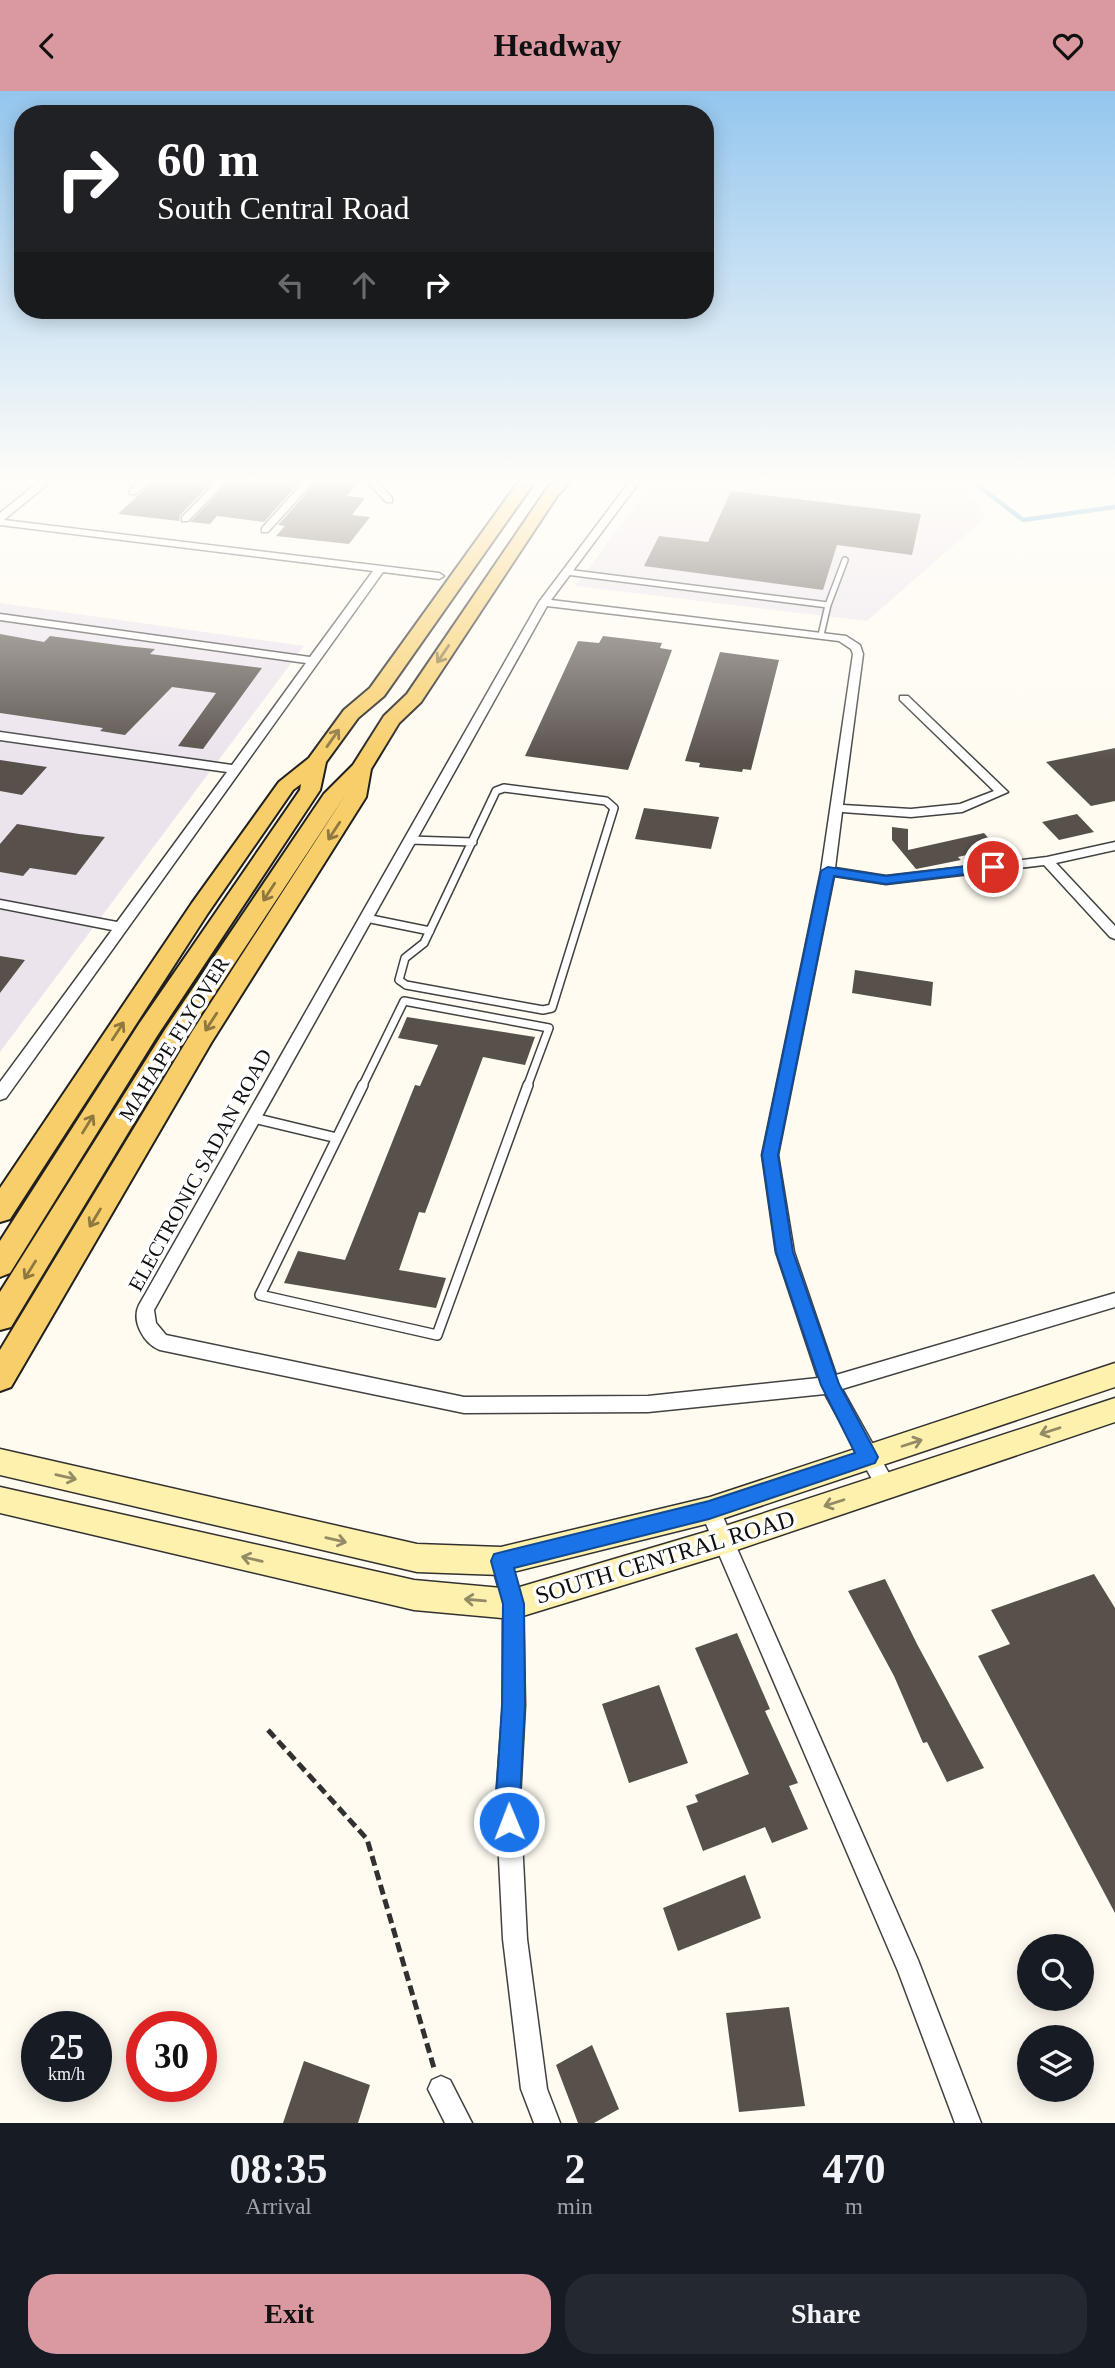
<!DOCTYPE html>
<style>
body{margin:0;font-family:Georgia,serif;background:#242831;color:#f1f3f6;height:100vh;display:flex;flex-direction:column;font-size:26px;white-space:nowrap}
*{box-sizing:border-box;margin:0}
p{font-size:23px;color:#9ea1a6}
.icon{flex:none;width:38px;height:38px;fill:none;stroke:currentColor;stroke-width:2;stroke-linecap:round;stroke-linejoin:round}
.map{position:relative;height:2032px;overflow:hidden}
.sheet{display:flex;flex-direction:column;background:#171b24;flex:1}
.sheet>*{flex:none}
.guide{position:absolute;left:14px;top:14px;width:700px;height:214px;border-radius:28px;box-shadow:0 4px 18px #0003;background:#202124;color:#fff;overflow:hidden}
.tools{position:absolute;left:1017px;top:1843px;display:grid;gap:14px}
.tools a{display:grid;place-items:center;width:77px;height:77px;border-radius:50%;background:#171b24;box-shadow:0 4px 18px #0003;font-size:35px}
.speed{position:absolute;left:21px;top:1920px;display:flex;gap:14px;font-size:35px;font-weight:700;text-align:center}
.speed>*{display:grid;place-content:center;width:91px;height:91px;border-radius:50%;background:#171b24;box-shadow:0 4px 18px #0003;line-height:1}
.speed small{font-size:18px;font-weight:400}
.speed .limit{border:10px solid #d22;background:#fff;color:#111}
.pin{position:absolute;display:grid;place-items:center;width:60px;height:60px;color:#fff;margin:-30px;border:4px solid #fff;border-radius:50%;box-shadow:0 2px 7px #0007}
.me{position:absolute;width:77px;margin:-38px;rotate:359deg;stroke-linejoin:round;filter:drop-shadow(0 0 5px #0008)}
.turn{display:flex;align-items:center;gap:24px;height:147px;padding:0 28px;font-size:32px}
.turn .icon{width:91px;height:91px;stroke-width:2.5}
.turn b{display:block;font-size:49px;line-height:60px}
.lanes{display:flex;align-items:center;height:66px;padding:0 28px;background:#0003;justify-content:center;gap:35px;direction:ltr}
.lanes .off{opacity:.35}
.eta{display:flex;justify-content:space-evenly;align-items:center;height:119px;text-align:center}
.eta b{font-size:42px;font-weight:600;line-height:49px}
.button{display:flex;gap:14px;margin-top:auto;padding:14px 28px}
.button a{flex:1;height:80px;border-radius:28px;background:#da98a0;color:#111;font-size:28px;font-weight:600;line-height:80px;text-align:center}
.button a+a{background:#242831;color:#f1f3f6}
header{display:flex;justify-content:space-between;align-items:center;height:91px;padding:0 28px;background:#da98a0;color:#111;font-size:32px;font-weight:600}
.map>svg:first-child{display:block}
</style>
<header><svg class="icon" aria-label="back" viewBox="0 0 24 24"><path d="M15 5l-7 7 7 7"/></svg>Headway<svg class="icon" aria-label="heart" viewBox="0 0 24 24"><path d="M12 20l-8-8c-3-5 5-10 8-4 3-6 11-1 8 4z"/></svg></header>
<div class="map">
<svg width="1115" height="2032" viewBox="0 0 1115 2032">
<rect width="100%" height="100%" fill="#fffbf1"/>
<!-- industrial -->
<path fill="#ece4ed" d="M0 386H41L0 420Z
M657 386H893L966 396 986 426 867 530 575 495Z
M0 512 304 555 0 961Z"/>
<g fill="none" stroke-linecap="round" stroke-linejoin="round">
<!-- stream -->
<path stroke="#3e9acc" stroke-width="4.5" d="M967 386 1023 429 1115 416"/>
</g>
<!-- building -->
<path fill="#58504b" d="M158 386H217L180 424 179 430 118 423Z
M234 386H304L264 431 217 425 210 433 190 431Z
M321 386 360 389 347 405 365 407 352 424 370 426 349 453 276 445 285 435 278 434Z
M731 400 921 423 912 464 837 454 823 499 644 475 659 445 708 451Z
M0 543 44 551 50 545 125 555 155 558 150 563 262 577 203 658 178 655 216 602 172 596 125 644 100 640 103 637 0 622Z
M603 545 662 552 660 557 672 559 628 679 525 665 578 550 599 552Z
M720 561 779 569 751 679 743 678 742 681 699 676 700 672 685 670Z
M1115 657V710L1091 715 1046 671Z
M0 669 47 676 22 704 0 700Z
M644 717 719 726 711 758 635 748Z
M1077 723 1094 741 1059 749 1042 731Z
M17 733 79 743 105 746 76 784 30 777 23 785 0 781V753Z
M892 736 908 738V759L984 742 997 757 958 766 961 769 916 778 892 749Z
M0 865 25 869 0 902Z
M855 879 933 891 931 915 852 902Z
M407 926 535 946 525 974 483 966 425 1122 419 1121 399 1179 446 1187 436 1217 284 1192 298 1160 345 1169 415 994 420 995 438 954 398 947Z
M1094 1483 1115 1517V1822L978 1565 1010 1553 991 1519Z
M885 1488 917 1553 984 1677 947 1691 927 1651 923 1652 894 1585 848 1500Z
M737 1542 770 1618 765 1620 798 1692 789 1695 808 1738 772 1752 765 1736 703 1760 686 1715 698 1711 695 1704 749 1683 695 1557Z
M659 1594 688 1672 629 1692 602 1613Z
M745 1784 761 1827 678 1860 663 1817Z
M789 1916 805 2015 739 2021 726 1922Z
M592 1954 619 2018 594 2032H578L556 1974Z
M304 1970 370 1994 358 2032H283Z"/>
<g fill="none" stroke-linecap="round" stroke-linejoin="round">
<defs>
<path id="lane-far2" d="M566 481 828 514
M821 544 828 514 845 469"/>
<path id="lane-far1" d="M504 697 606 710 614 717 552 917 543 919 406 894 399 889 405 867 424 852 496 700Z
M410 749 473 751
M366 827 430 840
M362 996 404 910 549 937 527 996"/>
<path id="lane" d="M363 994 260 1204 437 1244 528 994
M254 1027 337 1047"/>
<path id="street" d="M45 386H56L4 429 439 482 444 485 439 488 383 481 6 1007 0 1009V991L112 839 0 817V809L117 831 227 681 0 649V641L232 674 306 572 0 529V523L310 566 373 480 0 434V422Z
M144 386H155L136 403H130V399Z
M221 386H231L188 430H182V426Z
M308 386H318L268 441H262V437Z
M363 386H373L392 407V411H386Z
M633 386H643L551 509 846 545 860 554 863 563 843 714 911 718 960 713 994 700 900 609V605H908L1008 701 962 721 911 726 842 721 835 777 886 785 1047 766 1115 751V759L1056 772 1115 835V848L1110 846 1044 774 886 793 834 785 778 1064 794 1161 836 1284 1115 1202V1216L842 1298 896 1395 893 1401 886 1404 879 1401 825 1303 648 1321 464 1322 160 1259C144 1253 131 1230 139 1214L539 511ZM547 515 839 550 851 558 853 563 821 780 762 1064 776 1161 818 1287 648 1305 464 1306 166 1244 156 1232 154 1219Z
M710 1410 717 1412 918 1869 981 2032H955L898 1880 700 1419 703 1412Z
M501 1460 508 1463 523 1513 525 1614 520 1708 527 1848 547 1998 560 2032H534L521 1998 503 1848 496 1708 503 1614V1513L491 1470 494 1463Z
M441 1985 450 1989 472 2032H445L428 1998 432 1989Z"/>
<path id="secondary" d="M1115 1272V1296L710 1432 501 1484 417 1481 0 1384V1358L417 1453 501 1456 710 1406Z
M1115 1307V1331L722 1464 513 1528 414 1519 0 1422V1396L414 1489 513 1498 722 1436Z"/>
<path id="primary" d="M522 386H538L384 605 358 627 326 671 320 699 157 945 10 1182 0 1186V1150L139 933 300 699 301 693 293 699 208 822 10 1128 0 1131V1097L192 812 279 691 309 667 344 619 370 597Z
M557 386H574L557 405 421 611 399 632 371 678 366 706 211 952 11 1296 0 1300V1259L192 941 346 703 184 949 11 1236 0 1239V1201L166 937 324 703 353 674 384 625 407 603 546 399Z"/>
</defs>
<!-- lane-far2 casing -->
<use href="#lane-far2" stroke="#424242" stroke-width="8"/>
<!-- lane-far1 casing -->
<use href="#lane-far1" stroke="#424242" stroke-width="10"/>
<!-- lane casing -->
<use href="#lane" stroke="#424242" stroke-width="12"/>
<!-- street casing -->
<use href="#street" stroke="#424242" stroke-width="3"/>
<!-- secondary casing -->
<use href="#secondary" stroke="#313131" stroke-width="3"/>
<!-- primary casing -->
<use href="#primary" stroke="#202020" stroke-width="4"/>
<!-- path -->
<path stroke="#313131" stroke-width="5" stroke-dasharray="10 5" stroke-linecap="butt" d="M268 1639 367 1748 434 1977"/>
<!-- lane-far2 -->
<use href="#lane-far2" stroke="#fff" stroke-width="5"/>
<!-- lane-far1 -->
<use href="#lane-far1" stroke="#fff" stroke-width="7"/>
<!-- lane -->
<use href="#lane" stroke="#fff" stroke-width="9"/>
<!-- street -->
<use href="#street" fill="#fff" fill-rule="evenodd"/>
<!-- secondary -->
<use href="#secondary" fill="#fef1ad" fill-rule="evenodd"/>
<!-- primary -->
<use href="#primary" fill="#f7ce69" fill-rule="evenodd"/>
</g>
<!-- one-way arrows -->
<defs><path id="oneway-shaft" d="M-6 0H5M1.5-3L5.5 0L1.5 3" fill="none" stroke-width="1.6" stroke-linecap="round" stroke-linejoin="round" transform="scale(1.75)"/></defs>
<g stroke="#8f7840">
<use href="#oneway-shaft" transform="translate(443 563) rotate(124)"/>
<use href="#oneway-shaft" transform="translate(333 647) rotate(-55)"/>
<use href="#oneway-shaft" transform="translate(334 740) rotate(123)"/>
<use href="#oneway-shaft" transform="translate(269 801) rotate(123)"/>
<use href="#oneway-shaft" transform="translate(211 931) rotate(123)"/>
<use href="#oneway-shaft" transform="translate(118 940) rotate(-57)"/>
<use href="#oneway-shaft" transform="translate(88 1033) rotate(-58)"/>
<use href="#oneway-shaft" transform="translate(95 1127) rotate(121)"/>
<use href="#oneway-shaft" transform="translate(30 1179) rotate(122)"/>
</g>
<g stroke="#928b66">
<use href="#oneway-shaft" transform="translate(1050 1340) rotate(162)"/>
<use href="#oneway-shaft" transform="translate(912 1352) rotate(-18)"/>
<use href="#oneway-shaft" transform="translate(66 1386) rotate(13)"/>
<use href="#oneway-shaft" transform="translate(834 1412) rotate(162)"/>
<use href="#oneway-shaft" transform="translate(336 1449) rotate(13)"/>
<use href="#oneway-shaft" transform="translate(252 1468) rotate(-167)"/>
<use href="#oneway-shaft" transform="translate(475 1509) rotate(-175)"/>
</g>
<!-- sky -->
<linearGradient id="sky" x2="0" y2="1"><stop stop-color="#94c6ee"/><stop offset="0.58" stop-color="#fffdf9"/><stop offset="1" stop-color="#fffdf9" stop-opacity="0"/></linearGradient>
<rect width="1115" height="671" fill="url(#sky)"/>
<!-- route -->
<path fill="#1a73e8" stroke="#114b97" stroke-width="2" d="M993 772 1000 776 998 779 886 793 834 785 778 1064 793 1161 839 1293 878 1366 875 1372 709 1428 514 1477 524 1513 525 1614 520 1708 521 1731 518 1739 509 1743 501 1739 497 1731 496 1708 502 1614 503 1513 491 1470 494 1463 709 1410 855 1362 821 1294 776 1161 762 1064 821 780 828 776 886 785Z"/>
<g text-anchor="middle" stroke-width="7" stroke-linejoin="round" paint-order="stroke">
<!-- street labels -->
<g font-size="21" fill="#0f0f0f" stroke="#fff">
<text transform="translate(174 948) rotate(-58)" y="7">MAHAPE FLYOVER</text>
<text transform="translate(200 1079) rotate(-61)" y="7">ELECTRONIC SADAN ROAD</text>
</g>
<!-- near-street labels -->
<g font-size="24" fill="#0f0f0f" stroke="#fff">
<text transform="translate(665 1466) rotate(-17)" y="8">SOUTH CENTRAL ROAD</text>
</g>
</g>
</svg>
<div class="tools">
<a><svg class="icon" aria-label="search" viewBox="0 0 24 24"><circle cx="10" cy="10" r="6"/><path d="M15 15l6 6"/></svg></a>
<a><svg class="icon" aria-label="layers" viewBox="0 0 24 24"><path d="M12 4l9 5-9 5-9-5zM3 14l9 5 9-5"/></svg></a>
</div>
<div class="speed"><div>25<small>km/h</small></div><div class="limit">30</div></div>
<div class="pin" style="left:993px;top:776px;background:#d93025"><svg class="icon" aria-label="arrive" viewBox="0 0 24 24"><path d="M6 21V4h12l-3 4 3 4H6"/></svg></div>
<svg class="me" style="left:509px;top:1731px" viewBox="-20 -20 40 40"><circle r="17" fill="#1a73e8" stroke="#fff" stroke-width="3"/><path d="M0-11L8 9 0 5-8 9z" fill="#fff"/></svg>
<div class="guide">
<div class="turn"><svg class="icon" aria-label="right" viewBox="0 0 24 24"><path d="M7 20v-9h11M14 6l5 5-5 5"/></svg><div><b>60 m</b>South Central Road</div></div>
<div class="lanes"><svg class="icon off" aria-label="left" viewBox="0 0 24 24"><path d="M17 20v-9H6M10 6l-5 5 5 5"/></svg><svg class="icon off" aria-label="ahead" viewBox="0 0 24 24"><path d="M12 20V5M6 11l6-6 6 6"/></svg><svg class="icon" aria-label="right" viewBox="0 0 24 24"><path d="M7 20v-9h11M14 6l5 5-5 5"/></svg></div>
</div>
</div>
<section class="sheet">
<div class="eta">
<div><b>08:35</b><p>Arrival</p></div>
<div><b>2</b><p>min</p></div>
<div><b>470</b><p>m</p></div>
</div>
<div class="button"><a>Exit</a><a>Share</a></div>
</section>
